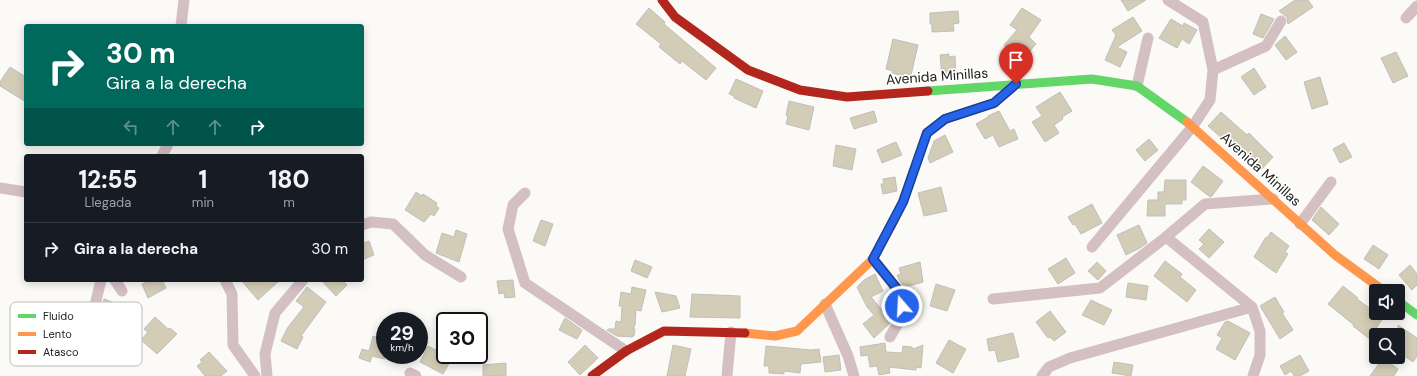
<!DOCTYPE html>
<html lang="es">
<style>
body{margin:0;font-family:"DM Sans",sans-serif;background:#20242c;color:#f1f3f6;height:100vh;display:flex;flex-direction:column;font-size:15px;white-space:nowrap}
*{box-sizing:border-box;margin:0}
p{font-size:13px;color:#9ea1a6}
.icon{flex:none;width:22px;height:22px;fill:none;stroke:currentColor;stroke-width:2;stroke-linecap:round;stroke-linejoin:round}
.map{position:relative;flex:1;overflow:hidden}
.side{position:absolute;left:24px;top:154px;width:340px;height:128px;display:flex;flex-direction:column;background:#171b24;border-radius:4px;box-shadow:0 2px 10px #0003}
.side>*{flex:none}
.banner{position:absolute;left:24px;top:24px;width:340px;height:122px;border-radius:4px;box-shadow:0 2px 10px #0003;background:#00695c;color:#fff;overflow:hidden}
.controls{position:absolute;left:1369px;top:284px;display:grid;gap:8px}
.controls a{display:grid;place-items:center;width:36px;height:36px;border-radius:4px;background:#171b24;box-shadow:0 2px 10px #0003;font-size:20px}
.speed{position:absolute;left:376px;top:312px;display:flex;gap:8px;font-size:20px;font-weight:700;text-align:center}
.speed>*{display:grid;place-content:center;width:52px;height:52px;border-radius:50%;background:#171b24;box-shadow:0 2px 10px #0003;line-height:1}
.speed small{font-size:10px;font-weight:400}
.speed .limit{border:2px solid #111;border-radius:6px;background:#fff;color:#111}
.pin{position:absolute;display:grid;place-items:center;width:34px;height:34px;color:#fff;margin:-41px -17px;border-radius:50% 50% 50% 0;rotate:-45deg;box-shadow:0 0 4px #0007}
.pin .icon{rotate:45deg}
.me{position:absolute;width:44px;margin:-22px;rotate:341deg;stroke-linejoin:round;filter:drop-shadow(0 0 3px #0008)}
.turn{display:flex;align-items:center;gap:14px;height:84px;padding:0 16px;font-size:18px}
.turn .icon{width:52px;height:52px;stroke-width:2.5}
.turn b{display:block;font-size:28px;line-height:34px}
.lanes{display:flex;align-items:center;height:38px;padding:0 16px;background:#0003;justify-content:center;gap:20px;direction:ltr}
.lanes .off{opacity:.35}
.eta{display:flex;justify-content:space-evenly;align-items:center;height:68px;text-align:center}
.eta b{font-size:24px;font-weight:800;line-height:28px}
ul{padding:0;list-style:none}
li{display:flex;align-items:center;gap:12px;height:52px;padding:0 16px;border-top:1px solid #363941}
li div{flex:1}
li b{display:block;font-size:15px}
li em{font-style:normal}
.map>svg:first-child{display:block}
</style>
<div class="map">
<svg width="1417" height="376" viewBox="0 0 1417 376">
<rect width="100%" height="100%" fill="#fbfaf6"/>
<!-- building -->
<path fill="#d3ccb7" stroke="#c0bfbb" d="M1121 0H1146L1128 11Z
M1295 0H1308L1313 7 1288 24 1287 17 1279 11Z
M649 8 665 22 664 24 716 68 706 80 682 61 680 64 659 47 661 44 636 24Z
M1022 8 1041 20 1029 37 1036 44 1030 51 1025 48 1018 57 1004 45 1017 30 1010 25Z
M958 11 959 23 953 24 954 31 932 32V24H930V13Z
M1261 14 1274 19 1263 38 1253 34Z
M1133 17 1142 31 1117 47 1127 52 1120 67 1105 60 1116 35 1112 30Z
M1171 19 1183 26 1184 23 1197 30 1189 44 1182 39 1177 48 1159 38Z
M1285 36 1297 52 1286 60 1275 45Z
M893 39 918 45 911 75 904 73 903 76 892 73 893 71 886 69Z
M1396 52 1408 76 1393 83 1381 58Z
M949 54V57L955 56 956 76 942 77 940 55Z
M10 67 26 77V102L0 86V82Z
M1254 68 1266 87 1254 95 1241 77Z
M1320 77 1328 104 1312 109 1304 82Z
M736 79 763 91 756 108 734 98V96L729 94Z
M1060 92 1072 111 1062 117 1063 119 1054 125 1059 133 1045 142 1032 122 1042 116 1036 107Z
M789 101 814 107 809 130 786 124 788 116 786 115Z
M874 111 877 122 854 129 850 118Z
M999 111 1010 131 1014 129 1018 139 999 147 993 135 985 139 976 124 988 117V116Z
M1221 112 1247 135 1249 133 1273 157 1261 170 1234 144 1232 147 1208 126Z
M945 135 953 152 930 163 928 158 934 141Z
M1149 139 1158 150 1145 161 1136 150Z
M896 142 902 155 882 163 877 150Z
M1344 143 1352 157 1340 163 1333 149Z
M836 145 856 149 852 170 833 166Z
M1203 166 1223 181 1212 196 1210 197 1191 182Z
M895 177 897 191 883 194 881 184H884L883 179Z
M1165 180H1186V200H1182V204H1165V216H1147L1148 200H1158V192H1164Z
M941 187 947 211 924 216 918 193Z
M416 192 422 196 423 194 437 203 436 206 439 208 434 216 431 214 424 222 405 210Z
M1092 204 1102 223 1081 234 1075 224 1073 225 1068 217Z
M1321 207 1339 224 1329 235 1312 220Z
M541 220 553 224 545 246 533 241Z
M1139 225 1147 243 1140 248 1126 255 1117 235Z
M1209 229 1224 242 1209 258 1199 249 1204 244 1199 240Z
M456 230 467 234 459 262 436 253 442 233 454 237Z
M1271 232 1289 246 1285 252 1288 254 1276 273 1254 257 1266 237 1267 238Z
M369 241 374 255 362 260V244Z
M1373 245 1388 255 1379 269 1364 259Z
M1066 258 1075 273 1058 284 1048 269Z
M635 260 652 267 647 278 631 271Z
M1165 261 1182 274 1180 277 1196 290 1187 302 1154 276Z
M920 262 923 282 905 287 899 280 897 275 901 274 899 268Z
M1097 262 1106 271 1098 280 1088 271Z
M1410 265 1417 274V285L1412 290 1399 275Z
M875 274 883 291 871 297 891 321 889 324 874 338 863 324 874 315 867 307 857 287 860 284 861 286 860 284 864 280Z
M150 280H162L166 288 148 298 142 284Z
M241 280H280L258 300Z
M321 280H342L347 285 336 296Z
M513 280 515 297 505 298 504 293 499 294 497 281Z
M1128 283 1148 286 1146 300 1126 297Z
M936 284 955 290 947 311 930 306Z
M1343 286 1358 298 1357 299 1383 318 1375 330H1376V344L1353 326 1354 325 1328 304Z
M307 287 326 302 301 336 303 337 297 349 281 341 288 327 304 307 296 301Z
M632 287 646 290 641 311 636 310 635 325 633 329H635L634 336 632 337 617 336 607 330 608 329H615L616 321 621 322 622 306H619L621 292 631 294Z
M655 292 676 296 680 308 662 312Z
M692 294 740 296V318L690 317Z
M1275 297 1284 312 1282 313 1293 330 1280 339 1260 306Z
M104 299 126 307 116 334 102 328 108 313 101 310Z
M1091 300 1112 310 1104 325 1082 315Z
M1050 311 1066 332 1054 341 1050 337 1048 338 1036 322Z
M155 317 168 329 170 328 177 334 157 354 141 340 148 332 144 329Z
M565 318 582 330 577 339 559 330Z
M1228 321 1250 333 1235 360 1216 349 1222 338 1217 335 1225 322Z
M1398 325 1417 338V356L1413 362 1401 354 1403 352 1398 348Z
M1013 333 1019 357 998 362 995 350 989 351 987 339Z
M373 336 385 340V359L372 356 370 362 359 358 362 349 369 351Z
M949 340 966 349 953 373 936 363Z
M885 343 886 352 902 353 903 346 912 347 913 349 923 345 921 368 916 367V370L889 367 890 373 879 375 877 366 870 367 868 355 861 356 860 347Z
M585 345 598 358 580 375 568 362Z
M673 345 691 349 685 376H667Z
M428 346 452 358 443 374 420 362Z
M766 346 811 350 819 349 821 362 801 364 800 373 784 371V374L769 373V366H764Z
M209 352 227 371 221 376H205L197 366 202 362 200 360Z
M839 355 841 370 825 372 823 357Z
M1300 355 1309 371 1300 376H1294L1291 371 1285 375 1280 366Z
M1383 358 1398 369 1394 376H1370Z
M1114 362 1133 365 1131 376 1112 373Z
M506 363V376H483V365Z"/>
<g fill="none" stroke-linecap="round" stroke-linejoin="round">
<!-- street -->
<path stroke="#d4bfc3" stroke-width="11" d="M1168 0 1203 22 1213 70
M1406 18 1417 6
M181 26 184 0
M1137 86 1148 38
M162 156 168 144
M0 188 26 192
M525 193 513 205 508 229 525 283 626 351
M1300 224 1331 182
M362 225 371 222 393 224 425 255 461 277
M1166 237 1252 307 1260 331V355L1253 376
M1092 247 1193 126 1210 100 1213 70 1266 46 1281 21
M873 259 902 295V316L890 337
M115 280 122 291
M225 280 232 294 233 345 255 376
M993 299 1100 288 1166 237 1205 204 1273 199
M825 304 848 356 854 376
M92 318 101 280
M410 373 416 376
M267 376 265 354 275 313 303 280
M727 376 731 332
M1042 376 1049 367 1070 358 1252 307"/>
<!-- fast -->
<path stroke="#63d668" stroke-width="9" d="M928 91 1092 79 1137 86 1187 122
M1398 301 1417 315"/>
<!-- slow -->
<path stroke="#ff974d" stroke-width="9" d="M1187 122 1335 255 1384 291
M745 333 775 336 797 331 873 259 891 226"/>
<!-- jam -->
<path stroke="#b3261e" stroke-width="9" d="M662 0 675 17 748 70 800 90 847 97 928 91
M891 226 903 202 927 133 945 119 994 103 1016 84
M592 376 626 351 664 331 745 333"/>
</g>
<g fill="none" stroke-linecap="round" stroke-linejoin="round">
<defs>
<path id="route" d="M902 306V295L873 259 903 202 927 133 945 119 994 103 1016 84"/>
</defs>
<!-- route casing -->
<use href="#route" stroke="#184099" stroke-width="10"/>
<!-- route -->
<use href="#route" stroke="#2563eb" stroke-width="7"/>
</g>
<g text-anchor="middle" stroke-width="3" stroke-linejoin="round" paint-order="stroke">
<!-- street labels -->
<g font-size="14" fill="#22211d" stroke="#fff">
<text transform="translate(937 76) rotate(-4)" y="5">Avenida Minillas</text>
<text transform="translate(1261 169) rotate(42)" y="5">Avenida Minillas</text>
</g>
</g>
<!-- legend -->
<rect x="10" y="302" width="132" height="64" rx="6" fill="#fff" stroke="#bdbcbb" stroke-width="1"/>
<rect x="18" y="314" width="18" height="4" fill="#63d668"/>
<rect x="18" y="332" width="18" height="4" fill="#ff974d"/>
<rect x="18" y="350" width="18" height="4" fill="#b3261e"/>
<g font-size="11" fill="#22211d">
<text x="43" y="320">Fluido</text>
<text x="43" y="338">Lento</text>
<text x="43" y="356">Atasco</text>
</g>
</svg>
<div class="controls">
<a><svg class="icon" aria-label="sound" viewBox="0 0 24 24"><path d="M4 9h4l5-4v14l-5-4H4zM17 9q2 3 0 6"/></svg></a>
<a><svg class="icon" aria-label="search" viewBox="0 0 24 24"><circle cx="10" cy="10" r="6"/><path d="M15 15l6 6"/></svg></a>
</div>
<div class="speed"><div>29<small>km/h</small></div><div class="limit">30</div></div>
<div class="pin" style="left:1016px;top:84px;background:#d93025"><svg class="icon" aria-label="arrive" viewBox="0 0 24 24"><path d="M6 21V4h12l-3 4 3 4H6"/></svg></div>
<svg class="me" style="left:902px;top:306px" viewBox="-20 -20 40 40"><circle r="17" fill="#2563eb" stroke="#fff" stroke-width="3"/><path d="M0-11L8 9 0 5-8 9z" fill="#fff"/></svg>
<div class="banner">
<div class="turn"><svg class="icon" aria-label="right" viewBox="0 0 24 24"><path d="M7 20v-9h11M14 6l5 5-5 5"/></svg><div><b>30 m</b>Gira a la derecha</div></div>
<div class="lanes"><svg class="icon off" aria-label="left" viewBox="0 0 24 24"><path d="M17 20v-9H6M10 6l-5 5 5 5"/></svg><svg class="icon off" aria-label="ahead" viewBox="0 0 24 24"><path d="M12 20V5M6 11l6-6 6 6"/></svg><svg class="icon off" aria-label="ahead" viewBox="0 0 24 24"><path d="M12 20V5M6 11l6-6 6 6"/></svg><svg class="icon" aria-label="right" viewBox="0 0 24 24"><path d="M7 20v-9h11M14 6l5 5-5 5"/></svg></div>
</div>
<section class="side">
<div class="eta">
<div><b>12:55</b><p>Llegada</p></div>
<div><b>1</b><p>min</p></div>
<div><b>180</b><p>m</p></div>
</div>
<ul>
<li><svg class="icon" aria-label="right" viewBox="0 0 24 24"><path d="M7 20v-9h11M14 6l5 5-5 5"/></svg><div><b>Gira a la derecha</b></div><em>30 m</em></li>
</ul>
</section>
</div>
